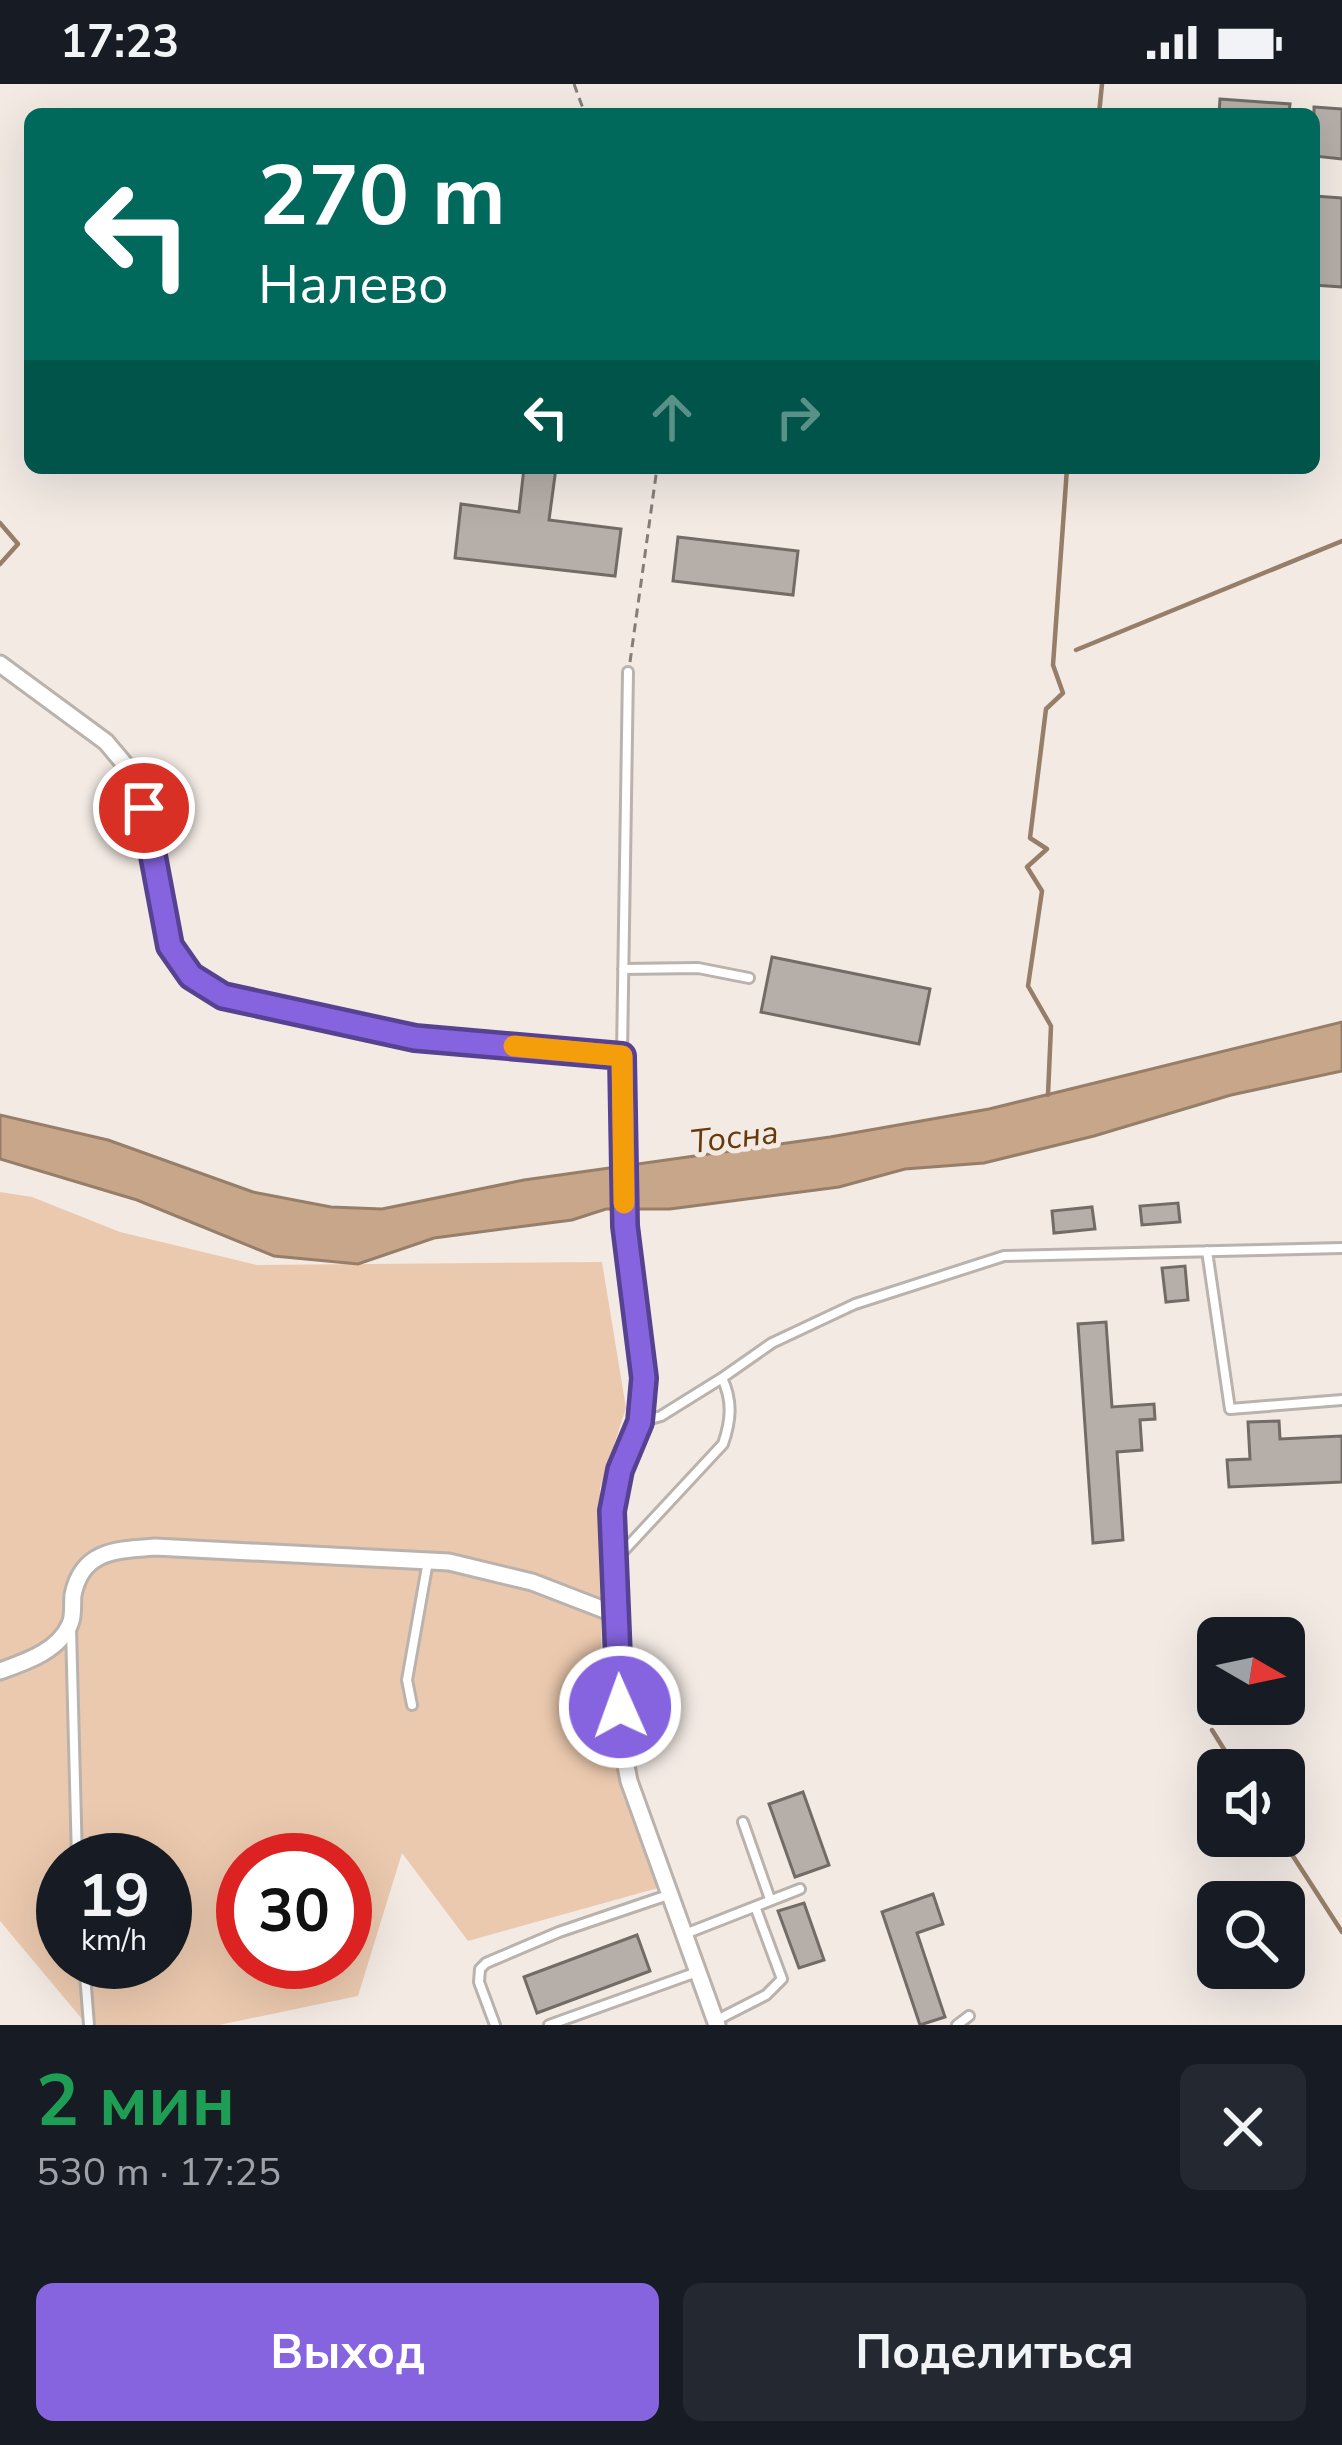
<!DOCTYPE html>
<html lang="ru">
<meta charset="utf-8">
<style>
body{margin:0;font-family:"Nunito Sans",sans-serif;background:#242831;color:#f1f3f6;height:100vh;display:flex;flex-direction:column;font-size:45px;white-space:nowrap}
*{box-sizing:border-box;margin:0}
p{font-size:39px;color:#9ea1a6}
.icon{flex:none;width:66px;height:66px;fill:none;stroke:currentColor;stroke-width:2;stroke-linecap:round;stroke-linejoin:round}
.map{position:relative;height:1941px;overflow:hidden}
.drawer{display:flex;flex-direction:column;background:#171b24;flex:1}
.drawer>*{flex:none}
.banner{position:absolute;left:24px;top:24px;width:1296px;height:366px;border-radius:18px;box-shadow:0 12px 48px #0002;background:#00695c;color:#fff;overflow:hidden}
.needle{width:78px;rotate:99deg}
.controls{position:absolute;left:1197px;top:1533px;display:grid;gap:24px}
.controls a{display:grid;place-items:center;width:108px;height:108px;border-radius:18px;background:#171b24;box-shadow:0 12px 48px #0002;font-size:60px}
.speed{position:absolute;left:36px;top:1749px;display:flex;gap:24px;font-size:60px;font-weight:700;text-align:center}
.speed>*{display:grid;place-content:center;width:156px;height:156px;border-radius:50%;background:#171b24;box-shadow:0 12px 48px #0002;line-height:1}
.speed small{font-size:30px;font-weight:400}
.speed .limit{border:18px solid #d22;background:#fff;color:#111}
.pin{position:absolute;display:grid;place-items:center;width:102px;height:102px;color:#fff;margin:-51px;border:6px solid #fff;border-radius:50%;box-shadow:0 3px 12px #0007}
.me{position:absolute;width:132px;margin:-66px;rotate:358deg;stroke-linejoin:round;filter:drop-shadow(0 0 9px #0008)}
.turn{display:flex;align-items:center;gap:42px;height:252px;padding:0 36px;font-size:54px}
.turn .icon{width:156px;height:156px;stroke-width:2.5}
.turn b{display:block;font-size:84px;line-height:102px}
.lanes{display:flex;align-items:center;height:114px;padding:0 36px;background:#0003;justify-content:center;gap:60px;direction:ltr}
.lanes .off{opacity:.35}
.round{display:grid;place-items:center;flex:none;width:126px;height:126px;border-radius:18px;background:#242831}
.overview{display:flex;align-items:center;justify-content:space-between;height:204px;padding:0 36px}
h1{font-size:72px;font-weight:700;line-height:90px;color:#1e9e55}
.button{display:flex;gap:24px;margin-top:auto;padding:24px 36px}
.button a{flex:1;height:138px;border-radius:18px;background:#8664df;color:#fff;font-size:48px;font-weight:700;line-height:138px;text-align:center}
.button a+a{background:#242831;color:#f1f3f6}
.status{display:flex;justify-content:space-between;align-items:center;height:84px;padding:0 60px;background:#171b24;direction:ltr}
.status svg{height:33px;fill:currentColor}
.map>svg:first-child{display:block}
</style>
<div class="status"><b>17:23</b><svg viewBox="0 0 49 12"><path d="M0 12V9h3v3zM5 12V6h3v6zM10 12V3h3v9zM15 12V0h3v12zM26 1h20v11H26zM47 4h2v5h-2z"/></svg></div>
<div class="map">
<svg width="1342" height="1941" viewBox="0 0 1342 1941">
<rect width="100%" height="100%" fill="#f3eae4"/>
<!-- green -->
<path fill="#ebc9ae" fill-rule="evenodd" d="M0 1108 32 1113 120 1148 257 1181 602 1178 626 1324 600 1404 602 1624 658 1804 468 1857 402 1769 358 1912 219 1941H87L0 1837ZM63 1776H165V1878H63ZM243 1776H345V1878H243Z"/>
<!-- water -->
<path fill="#c7a68a" stroke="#967e69" stroke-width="3" d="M1342 938V987L1231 1011 1094 1052 984 1079 905 1085 839 1103 670 1125H606L572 1136 434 1154 358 1180 274 1172 137 1116 0 1075V1031L108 1056 253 1108 331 1123 382 1125 524 1096 830 1053 989 1025Z"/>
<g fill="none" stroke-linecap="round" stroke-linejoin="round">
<!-- stream -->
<path stroke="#967e69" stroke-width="4.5" d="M1099 30 1102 0
M0 439 18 460 0 480
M1076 566 1342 457
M1048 1011 1051 942 1028 902 1042 807 1027 783 1047 765 1030 754 1046 625 1063 609 1053 581 1067 384
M1212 1646 1237 1686
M1280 1752 1342 1848"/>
</g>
<!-- building -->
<path fill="#b6aea8" stroke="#736c66" stroke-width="3" d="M1220 15 1290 20 1289 30H1219Z
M1314 23 1342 25V75L1314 72Z
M1314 112 1342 114V203L1314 201Z
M524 384H556L549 436 621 445 615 492 455 474 461 420 519 428Z
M678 453 798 467 793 511 673 497Z
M772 873 930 905 919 960 761 928Z
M1178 1119 1180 1138 1142 1141 1140 1122Z
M1092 1123 1095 1145 1054 1149 1052 1127Z
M1185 1182 1188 1216 1166 1218 1162 1184Z
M1106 1238 1112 1323 1154 1320 1155 1335 1140 1336 1142 1366 1117 1368 1123 1456 1093 1459 1078 1240Z
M1279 1337 1280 1355 1342 1352V1398L1229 1403 1227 1376 1250 1375 1248 1338Z
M803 1708 829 1781 795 1793 769 1720Z
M933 1810 943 1840 917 1849 945 1933 920 1941 882 1828Z
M804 1819 824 1876 799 1884 778 1827Z
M637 1851 650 1887 537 1929 524 1893Z"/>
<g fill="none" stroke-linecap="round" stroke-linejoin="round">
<defs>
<path id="service" d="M623 885 698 884 749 894
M622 970 628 588
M1207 1167 1230 1325 1342 1316
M640 1338 661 1332 722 1294
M617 1474 723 1360C731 1337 733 1317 722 1294L772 1259 855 1220 1004 1172 1342 1164
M71 1544 77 1776
M412 1621 407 1596 428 1477
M743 1738 770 1815
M685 1850 800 1805
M84 1878 89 1941
M717 1936 766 1911 782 1895 756 1825
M495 1941 479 1898 480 1885 486 1879 559 1848 668 1811
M549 1941 697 1888
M957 1941 969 1932"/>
<path id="minor" d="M0 580 106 658 127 683 144 725 169 862 191 893 223 912 254 921 415 954 622 972 625 1142 644 1294 640 1338 620 1386 612 1427 621 1656 629 1697 717 1941
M0 1587C25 1578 59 1567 70 1540 74 1532 72 1519 73 1511 82 1466 116 1466 155 1463L449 1478 532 1498 615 1530"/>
</defs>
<!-- service casing -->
<use href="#service" stroke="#bab2ac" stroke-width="14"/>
<!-- minor casing -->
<use href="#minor" stroke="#bab2ac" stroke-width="21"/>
<!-- path -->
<path stroke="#847e7a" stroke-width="3" stroke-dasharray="9 6" stroke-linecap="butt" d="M574 0 585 30
M630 578 657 384"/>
<!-- service -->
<use href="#service" stroke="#fff" stroke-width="8"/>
<!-- minor -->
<use href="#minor" stroke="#fff" stroke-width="15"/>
</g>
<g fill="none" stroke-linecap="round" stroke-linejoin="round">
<defs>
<path id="route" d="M144 724 170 862 191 892 223 912 415 954 622 972 625 1142 644 1294 640 1338 620 1386 612 1427 620 1623"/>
</defs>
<!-- route casing -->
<use href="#route" stroke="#574191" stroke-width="30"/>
<!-- route -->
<use href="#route" stroke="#8664df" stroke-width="21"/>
<!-- slow -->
<path stroke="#f59e0b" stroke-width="21" d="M514 962 622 972 624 1119"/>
</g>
<g text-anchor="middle" stroke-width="10" stroke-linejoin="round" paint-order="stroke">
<!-- water labels -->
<g font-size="33" font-style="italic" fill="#673a0c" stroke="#f3eae4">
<text transform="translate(734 1052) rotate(-7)" y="12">Тосна</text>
</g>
</g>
</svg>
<div class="controls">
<a><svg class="needle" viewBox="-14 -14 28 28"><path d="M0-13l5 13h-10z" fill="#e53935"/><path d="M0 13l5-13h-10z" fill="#9ea1a6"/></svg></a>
<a><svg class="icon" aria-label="sound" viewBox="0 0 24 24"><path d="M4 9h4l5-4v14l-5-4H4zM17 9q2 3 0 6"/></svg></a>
<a><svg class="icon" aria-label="search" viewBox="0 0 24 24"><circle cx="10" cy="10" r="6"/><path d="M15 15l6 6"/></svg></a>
</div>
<div class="speed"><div>19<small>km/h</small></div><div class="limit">30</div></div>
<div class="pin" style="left:144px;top:724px;background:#d93025"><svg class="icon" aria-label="arrive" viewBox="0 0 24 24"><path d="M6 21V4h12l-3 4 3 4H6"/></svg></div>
<svg class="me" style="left:620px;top:1623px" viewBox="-20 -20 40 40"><circle r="17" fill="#8664df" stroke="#fff" stroke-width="3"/><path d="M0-11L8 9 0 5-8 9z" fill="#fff"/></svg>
<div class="banner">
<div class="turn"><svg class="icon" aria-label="left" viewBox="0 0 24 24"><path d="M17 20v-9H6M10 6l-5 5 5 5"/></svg><div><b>270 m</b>Налево</div></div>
<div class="lanes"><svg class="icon" aria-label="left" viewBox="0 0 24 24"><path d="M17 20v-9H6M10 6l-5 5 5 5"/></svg><svg class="icon off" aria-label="ahead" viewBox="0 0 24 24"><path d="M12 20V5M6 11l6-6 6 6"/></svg><svg class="icon off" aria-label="right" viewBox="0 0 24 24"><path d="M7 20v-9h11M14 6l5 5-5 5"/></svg></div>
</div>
</div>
<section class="drawer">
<div class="overview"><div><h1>2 мин</h1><p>530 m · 17:25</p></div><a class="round"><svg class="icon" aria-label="close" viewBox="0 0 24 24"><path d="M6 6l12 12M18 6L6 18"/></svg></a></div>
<div class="button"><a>Выход</a><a>Поделиться</a></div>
</section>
